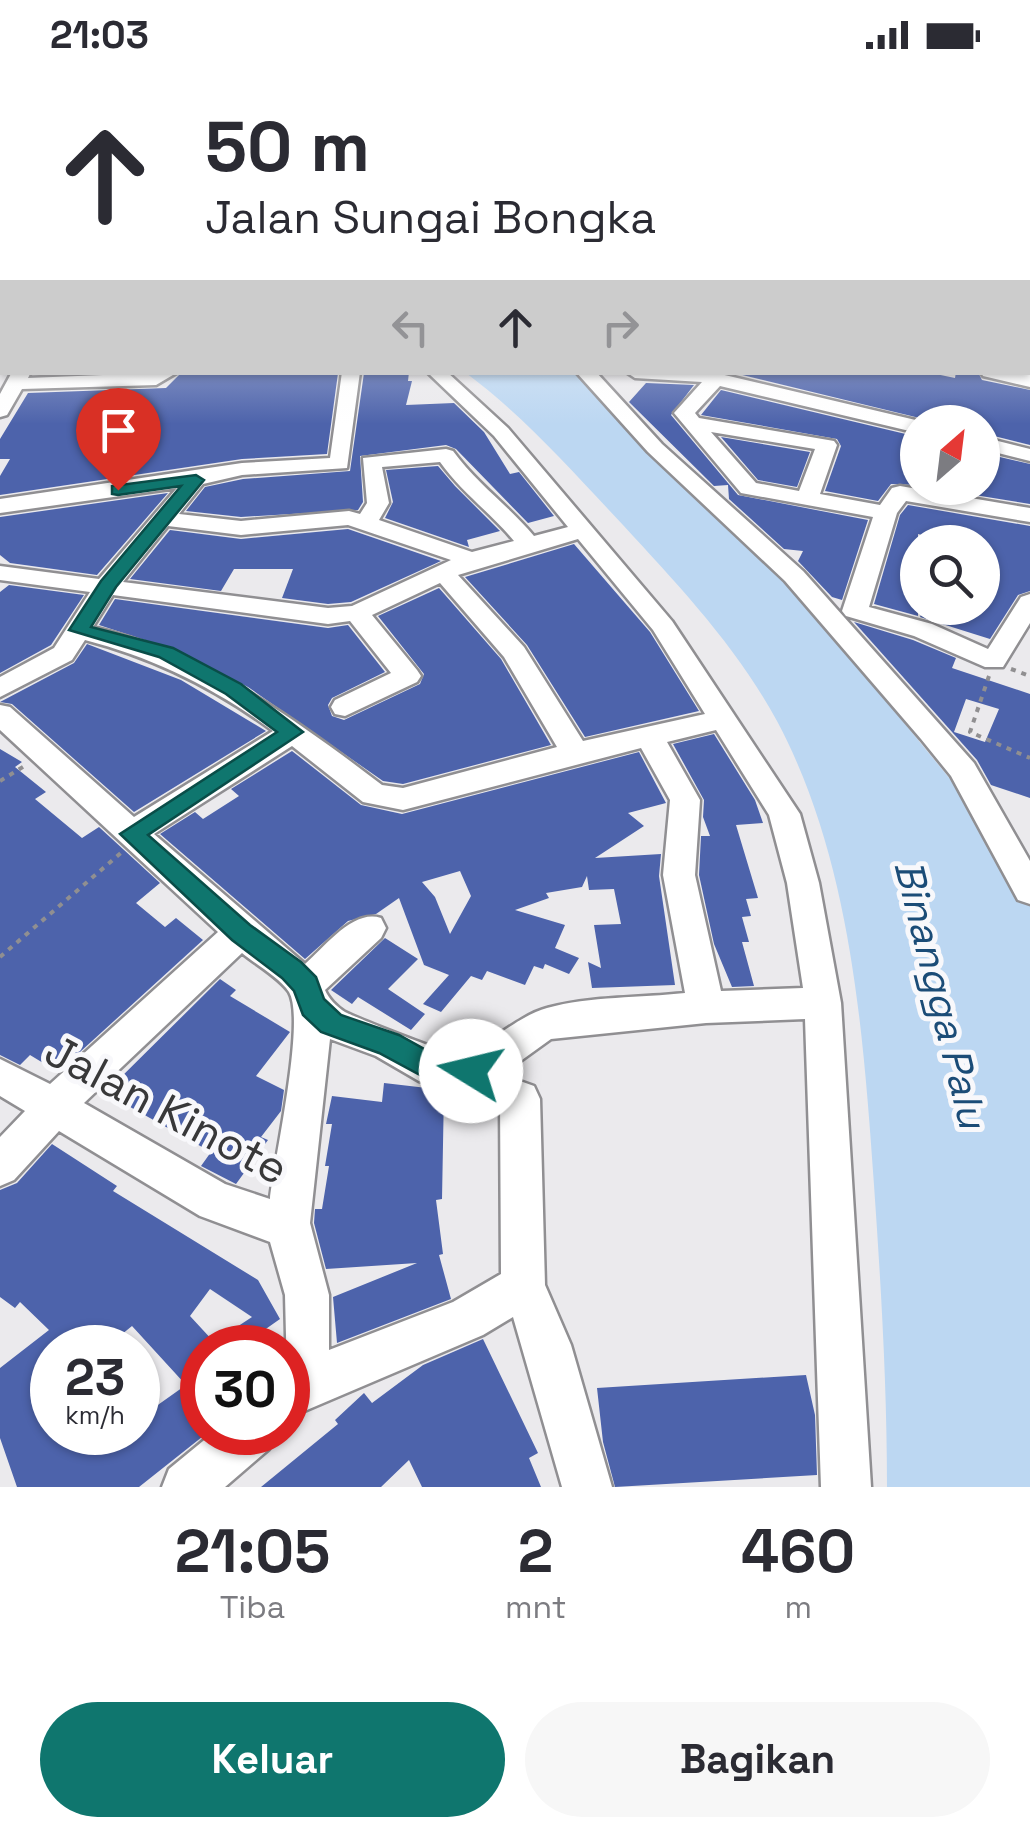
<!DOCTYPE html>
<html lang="id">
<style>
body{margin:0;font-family:"Space Grotesk",sans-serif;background:#f7f7f7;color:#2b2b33;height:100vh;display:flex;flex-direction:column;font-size:38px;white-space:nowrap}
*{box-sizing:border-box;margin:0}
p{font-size:32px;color:#7c7c81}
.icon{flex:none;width:55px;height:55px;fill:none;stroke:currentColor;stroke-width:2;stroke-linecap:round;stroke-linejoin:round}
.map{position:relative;height:1417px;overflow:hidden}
.panel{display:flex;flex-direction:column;background:#fff;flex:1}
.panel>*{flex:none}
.banner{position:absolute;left:0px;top:0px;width:1030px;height:305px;box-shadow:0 2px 8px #0004;background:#fff;color:#2b2b33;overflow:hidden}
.needle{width:65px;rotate:28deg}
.tools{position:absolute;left:900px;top:335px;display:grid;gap:20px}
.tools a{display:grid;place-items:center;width:100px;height:100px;border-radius:50%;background:#fff;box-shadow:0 2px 8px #0004;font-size:50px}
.speed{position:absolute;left:30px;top:1255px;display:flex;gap:20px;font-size:50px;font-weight:700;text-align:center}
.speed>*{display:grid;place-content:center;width:130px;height:130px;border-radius:50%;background:#fff;box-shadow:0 2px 8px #0004;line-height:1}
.speed small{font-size:25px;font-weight:400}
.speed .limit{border:15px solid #d22;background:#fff;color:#111}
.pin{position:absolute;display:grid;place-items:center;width:85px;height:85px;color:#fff;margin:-102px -42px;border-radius:50% 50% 50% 0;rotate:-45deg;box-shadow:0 0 10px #0007}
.pin .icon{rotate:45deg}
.me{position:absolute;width:110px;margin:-55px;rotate:279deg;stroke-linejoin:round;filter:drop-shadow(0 0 8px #0008)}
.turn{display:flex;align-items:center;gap:35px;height:210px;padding:0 40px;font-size:45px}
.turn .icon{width:130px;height:130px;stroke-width:2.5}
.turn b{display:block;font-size:70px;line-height:85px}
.lanes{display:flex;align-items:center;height:95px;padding:0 40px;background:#0003;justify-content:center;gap:50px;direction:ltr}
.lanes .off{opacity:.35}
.eta{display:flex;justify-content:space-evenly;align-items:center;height:170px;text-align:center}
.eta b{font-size:60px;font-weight:700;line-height:70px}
.cta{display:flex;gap:20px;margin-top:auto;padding:20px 40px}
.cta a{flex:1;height:115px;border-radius:60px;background:#0f766e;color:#fff;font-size:40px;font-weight:700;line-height:115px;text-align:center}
.cta a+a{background:#f7f7f7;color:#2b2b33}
.status{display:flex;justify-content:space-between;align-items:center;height:70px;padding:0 50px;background:#fff;direction:ltr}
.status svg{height:28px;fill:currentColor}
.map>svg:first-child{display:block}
</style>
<div class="status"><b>21:03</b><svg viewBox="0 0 49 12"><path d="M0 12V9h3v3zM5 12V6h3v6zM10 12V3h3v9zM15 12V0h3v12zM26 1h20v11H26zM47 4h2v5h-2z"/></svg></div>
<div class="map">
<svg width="1030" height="1417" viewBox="0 0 1030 1417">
<rect width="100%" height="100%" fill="#ebeaed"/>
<!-- water -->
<path fill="#bcd7f2" d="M466 303H579L801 527 955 715 1030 836V1417H887C887 1316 881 1216 874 1115 863 960 851 790 777 651 736 576 680 517 623 455 573 402 524 346 466 303Z"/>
<!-- building -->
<path fill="#4d63ab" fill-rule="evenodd" d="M182 302 338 303 327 384 242 389 0 425V406L10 389H0V369L28 323 166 318Z
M409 302 408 311H412L406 335 454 333 484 362 510 404 519 402 554 446 528 453 456 379 446 375 360 386 363 432 358 440 241 447 186 441 205 417 243 409 350 401 364 303Z
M730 302H926L955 308 956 302H978L982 310 1030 320V375L982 363V352H936Z
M646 313 694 315 671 345 738 425 868 450 842 530 832 527 798 491 803 481 784 479 729 429 728 415 714 416 629 332Z
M721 320 914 366 907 380 918 383V415L891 414 878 431 825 421 841 376 837 369 701 345Z
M721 367 810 382 797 417 758 410Z
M987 384 1030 394V434L931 418H982Z
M438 396 455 416 500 461 467 470 469 477 385 448 393 432 386 400Z
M168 423 97 505 10 493 0 485V447Z
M908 435 1030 456V521L1018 525 990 569 920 547 924 538H982V472H949L918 464V546L874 534 900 445Z
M348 459 441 491 351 532 328 534 282 528 293 499H234L221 521 130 509 170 460 241 469Z
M574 474 650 562 699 641 585 667 527 575 465 507Z
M9 515 84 525 51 575 0 603V522Z
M439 518 501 589 551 675 403 714 383 711 248 617 175 580 99 555 115 529 328 558 348 555 385 602 332 628 328 635 332 646 344 650 420 614 424 604 378 546Z
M854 552 913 570 956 588 952 598 1030 624V728L991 715 977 690ZM966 629 999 639 985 672 954 662Z
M87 574 181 610 266 661 134 742 12 634 0 632 74 593Z
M714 664 755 730 763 753 736 755 758 828 746 829 751 846 742 847 749 872H742L754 916 732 917 714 874 699 805 701 766H710L703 747 704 730 673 674Z
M0 679 22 692 15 697 46 722 35 729 82 768 99 757 160 813 136 833 165 857 176 848 203 870 58 1002 30 985 20 995 0 985Z
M292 681 361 735 402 744 639 682 666 733 628 743 644 756 595 788 661 784 659 806 675 915 592 918 588 892 601 898 594 855 621 854 614 819 589 820 587 806 582 817 546 823 549 828 515 840 565 855 555 878 579 888 569 904 545 894 543 899 534 896 525 915 487 901 482 910 471 906 441 942 423 934 449 905 424 895 399 828 376 844 348 851 305 889 160 764 195 742 203 749 239 726 231 719ZM460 801 471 826 450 864 435 827 422 812Z
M385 868 418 889 388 919 425 944 411 960 358 927 352 934 331 920Z
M220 909 236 920 230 926 290 962 256 1006 284 1020 281 1041 261 1067 268 1070 236 1114 201 1096 211 1082 105 1023Z
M384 1013 444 1020 442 1129 436 1130 443 1184 439 1185 451 1229 337 1273 333 1227 417 1193 326 1199 314 1153 315 1139H322L329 1096H325L332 1054H326L332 1026 382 1032Z
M52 1074 117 1116 113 1121 258 1210 280 1249 253 1268 258 1278H202V1367L139 1417H17L0 1368V1298L49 1260 20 1232 15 1238 0 1227V1120L17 1113ZM210 1219 252 1247 214 1272 190 1246ZM132 1256 186 1315 138 1349V1362H52V1278H105Z
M483 1269 538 1383 529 1388 541 1417H422L409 1390 381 1417H261L338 1354 335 1350 364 1323 372 1333 423 1295Z
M806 1305 815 1345 817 1405 615 1417 603 1372 597 1318Z"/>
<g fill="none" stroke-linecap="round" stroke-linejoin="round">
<defs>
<path id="minor" d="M1028 178 1030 179V189L1028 188Z
M0 199 2 200V210L0 209Z
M12 302H31L28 308 178 302 156 315 22 319 7 345 0 347V324Z
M342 302H360L347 398 242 405 203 414 179 444 241 451 349 441 360 444 367 433 363 388 446 379 453 381C477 414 508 435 534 466L568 457 494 366 427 302H447L508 358 672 551 800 744 819 813 841 933 871 1417H821L805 949 706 953 551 969 494 1010 459 1020 419 1011 376 986 330 969 310 1153 329 1225V1280L453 1232 501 1204 500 1029 506 1016 520 1011 534 1016 540 1029 545 1215 571 1275 612 1417H562L513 1247 483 1265 288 1348 285 1225 270 1172 200 1146 59 1061 14 1110 0 1116V1067L25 1041 0 1026V989L50 1014 218 862 0 660V635L10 637 134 747 273 661C215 618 154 588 85 570L72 590 0 627V607L54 578 90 522 0 510V496L99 509 177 418 0 443V429L242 393 330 388ZM440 392C462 423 490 442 514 471L472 482 379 450 389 433 382 397ZM348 455 451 490 352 536 328 538 123 512 168 456 241 465ZM578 469 653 560 705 644 583 671 524 577 458 505ZM440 513 504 587 557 677 403 718 382 715C291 646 206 584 93 557L113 525 328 554 350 551 391 603 335 630 331 637 335 644 345 646 417 612 421 606 417 600 372 545ZM716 660 769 745 787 813 803 918 721 921 695 805 700 730 667 672ZM292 676 363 732 403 740 641 678 670 730 663 805 685 923C641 928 590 926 547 938 518 945 476 985 460 985 452 986 357 948 345 942 337 937 328 928 325 920L381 868 386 858 381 848C353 839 326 876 305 894L154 764ZM242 883C255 894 280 908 289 922 306 950 274 1091 270 1129L225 1114 84 1033Z
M576 302H596L662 374 803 501 974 693 1030 791V834L1018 830 951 706 921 669 785 511 648 382Z
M626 302 716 303 924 352H918V363L720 316 695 343 699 348 834 371 837 375 820 424 880 435 892 418 900 416 1030 438V452L906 431 897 443 869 537 932 554 988 579 1021 527 1030 524V553L1003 597H985L914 566 846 546 842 541 873 447 741 423 674 343 702 312 635 308ZM711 362 815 379 799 421 756 413Z
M981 302 1030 305V317L983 306Z
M982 367 1030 379V391L982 379Z
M214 1362H276L269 1379 225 1417H162L169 1399Z"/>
</defs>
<!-- minor casing -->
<use href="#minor" stroke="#908f92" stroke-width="5"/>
<!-- path -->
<path stroke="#908f91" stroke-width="4" stroke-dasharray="5 6" stroke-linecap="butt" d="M1011 599 1030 606
M989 606 970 662 1030 688
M0 711 26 695
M0 887 122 782"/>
<!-- minor -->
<use href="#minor" fill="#fff" fill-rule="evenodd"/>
</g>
<!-- sky -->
<linearGradient id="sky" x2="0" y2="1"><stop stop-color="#96c2ec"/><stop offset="0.44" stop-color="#f6f6f7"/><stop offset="1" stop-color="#f6f6f7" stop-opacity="0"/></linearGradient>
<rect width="1030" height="354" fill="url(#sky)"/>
<!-- route -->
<path fill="#0f766e" stroke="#0a4d48" stroke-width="2.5" d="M196 405 204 410 116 517 91 557 173 578 241 614 303 662 148 765 250 855 301 892 316 907 324 929 341 945 399 965 437 986 482 992 486 1001 482 1011 471 1014 433 1012 379 983 321 962 303 945 294 921 282 908 232 870 120 764 277 662 226 624 159 587 69 560 101 511 181 416 118 425 112 424V416Z"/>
<g text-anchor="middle" stroke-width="10" stroke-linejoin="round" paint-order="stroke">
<!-- water labels -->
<g font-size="40" font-style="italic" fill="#1b4c77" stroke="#f8f8fb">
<text transform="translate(941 924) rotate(76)" y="14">Binangga Palu</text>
</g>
<!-- near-street labels -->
<g font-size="45" fill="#383839" stroke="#f8f8fb">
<text transform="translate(167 1039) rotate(28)" y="16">Jalan Kinote</text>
</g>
</g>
</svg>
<div class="tools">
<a><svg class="needle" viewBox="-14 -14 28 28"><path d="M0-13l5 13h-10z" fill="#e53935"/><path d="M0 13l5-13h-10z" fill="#7c7c81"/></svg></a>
<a><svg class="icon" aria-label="search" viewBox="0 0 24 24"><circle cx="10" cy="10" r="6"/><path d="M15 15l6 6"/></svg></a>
</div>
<div class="speed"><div>23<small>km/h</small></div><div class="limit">30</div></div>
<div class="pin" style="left:118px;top:420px;background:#d93025"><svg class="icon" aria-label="arrive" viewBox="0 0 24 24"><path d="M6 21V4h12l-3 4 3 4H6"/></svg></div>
<svg class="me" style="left:471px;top:1001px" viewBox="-20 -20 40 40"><circle r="19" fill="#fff"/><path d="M0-13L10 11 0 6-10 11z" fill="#0f766e"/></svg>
<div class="banner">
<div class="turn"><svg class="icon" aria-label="ahead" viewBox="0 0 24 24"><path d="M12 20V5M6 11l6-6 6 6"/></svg><div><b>50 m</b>Jalan Sungai Bongka</div></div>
<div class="lanes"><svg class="icon off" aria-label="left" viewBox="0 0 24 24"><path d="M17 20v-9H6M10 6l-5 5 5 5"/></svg><svg class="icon" aria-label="ahead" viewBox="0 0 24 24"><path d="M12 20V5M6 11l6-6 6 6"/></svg><svg class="icon off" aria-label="right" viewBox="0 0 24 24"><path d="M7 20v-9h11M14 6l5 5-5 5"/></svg></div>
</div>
</div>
<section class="panel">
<div class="eta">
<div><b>21:05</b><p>Tiba</p></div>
<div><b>2</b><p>mnt</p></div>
<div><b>460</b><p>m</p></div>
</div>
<div class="cta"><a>Keluar</a><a>Bagikan</a></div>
</section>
